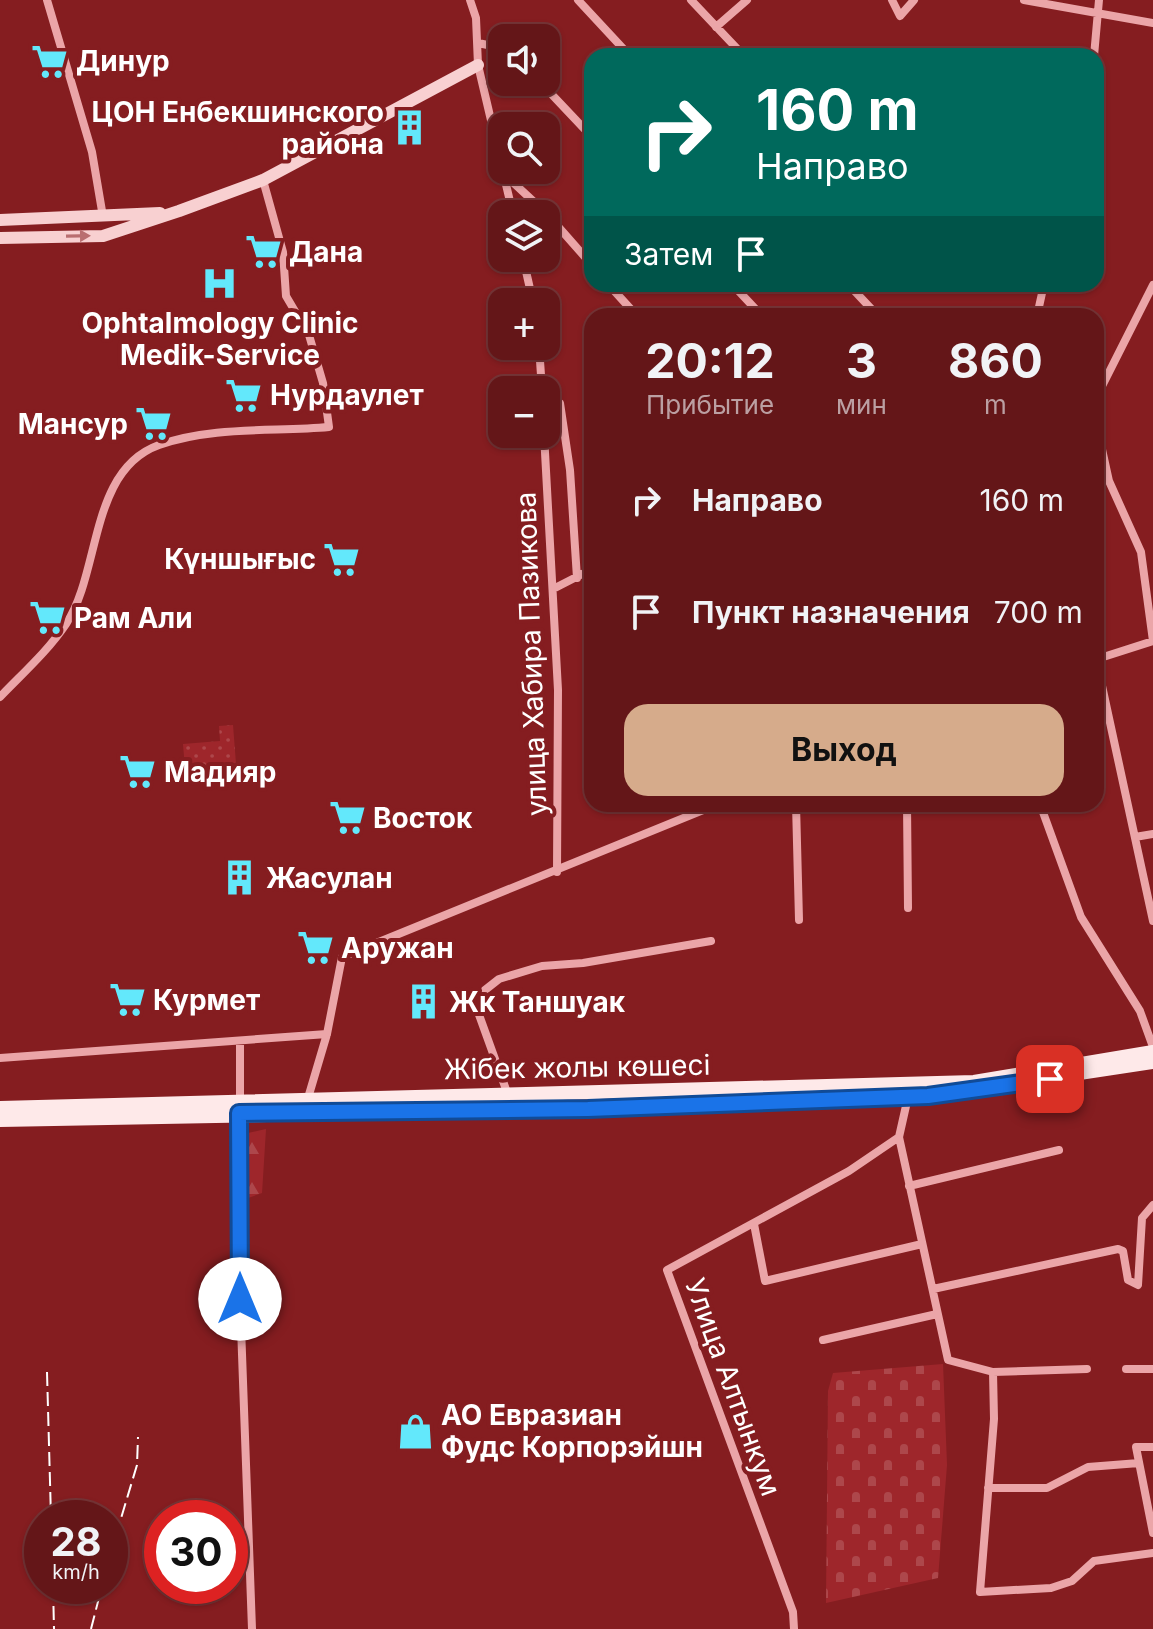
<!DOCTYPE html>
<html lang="ru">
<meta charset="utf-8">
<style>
body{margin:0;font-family:Inter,sans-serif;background:#6a1f21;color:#f1f3f6;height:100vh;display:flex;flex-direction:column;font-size:30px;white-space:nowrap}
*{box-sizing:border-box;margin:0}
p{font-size:26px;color:#bb9fa2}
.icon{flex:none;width:44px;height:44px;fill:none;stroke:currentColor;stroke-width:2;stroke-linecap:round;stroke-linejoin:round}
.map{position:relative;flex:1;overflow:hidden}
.sheet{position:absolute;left:584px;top:308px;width:520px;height:504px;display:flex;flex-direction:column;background:#641618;border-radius:24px;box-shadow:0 2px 6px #0004,0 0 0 2px #783537}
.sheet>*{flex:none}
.guide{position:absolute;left:584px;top:48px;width:520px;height:244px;border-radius:24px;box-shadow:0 2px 6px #0004,0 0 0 2px #783537;background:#00695c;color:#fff;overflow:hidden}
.tools{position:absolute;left:488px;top:24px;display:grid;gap:16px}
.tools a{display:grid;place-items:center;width:72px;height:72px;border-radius:16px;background:#641618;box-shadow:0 2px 6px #0004,0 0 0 2px #783537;font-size:40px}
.speed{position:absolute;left:24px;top:1500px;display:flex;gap:16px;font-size:40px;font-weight:700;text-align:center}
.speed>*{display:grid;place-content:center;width:104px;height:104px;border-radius:50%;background:#641618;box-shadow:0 2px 6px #0004,0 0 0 2px #783537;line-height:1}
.speed small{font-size:20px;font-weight:400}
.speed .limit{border:12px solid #d22;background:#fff;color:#111}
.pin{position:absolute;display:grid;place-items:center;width:68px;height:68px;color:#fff;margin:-34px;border-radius:16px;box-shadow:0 4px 12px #0006}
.me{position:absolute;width:88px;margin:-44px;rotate:0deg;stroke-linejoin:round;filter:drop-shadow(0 0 6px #0008)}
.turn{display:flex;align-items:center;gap:28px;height:168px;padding:0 40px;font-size:36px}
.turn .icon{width:104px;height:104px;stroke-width:2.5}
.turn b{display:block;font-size:56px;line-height:68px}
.then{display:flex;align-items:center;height:76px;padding:0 40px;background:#0003;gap:16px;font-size:30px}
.eta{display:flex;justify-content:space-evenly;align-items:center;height:136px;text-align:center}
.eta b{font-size:48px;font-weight:700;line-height:56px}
.action{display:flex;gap:16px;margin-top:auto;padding:16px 40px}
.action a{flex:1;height:92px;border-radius:24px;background:#d6ab8b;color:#111;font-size:32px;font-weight:700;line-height:92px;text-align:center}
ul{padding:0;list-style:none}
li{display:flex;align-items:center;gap:24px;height:112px;padding:0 40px}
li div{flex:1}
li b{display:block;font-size:30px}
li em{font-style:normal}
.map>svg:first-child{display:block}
</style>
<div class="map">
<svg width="1153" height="1629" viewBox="0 0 1153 1629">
<defs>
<pattern id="grass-dots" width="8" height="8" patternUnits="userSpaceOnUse" patternTransform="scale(2)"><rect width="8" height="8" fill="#9e262b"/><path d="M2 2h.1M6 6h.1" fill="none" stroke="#ad474b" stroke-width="1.8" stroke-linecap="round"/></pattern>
<pattern id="forest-firs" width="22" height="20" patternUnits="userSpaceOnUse" patternTransform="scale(2)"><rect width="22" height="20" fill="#9e262b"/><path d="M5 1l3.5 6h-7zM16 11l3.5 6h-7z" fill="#ad474b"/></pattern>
<pattern id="cemetery-stones" width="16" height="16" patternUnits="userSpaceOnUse" patternTransform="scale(2)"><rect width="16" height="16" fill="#9e262b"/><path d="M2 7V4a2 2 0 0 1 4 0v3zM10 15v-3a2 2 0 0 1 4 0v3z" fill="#ad474b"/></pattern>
</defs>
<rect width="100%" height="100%" fill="#851d20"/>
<!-- grass -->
<path fill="url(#grass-dots)" d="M233 725 237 777 186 780 183 744 220 741 219 726Z"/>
<!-- forest -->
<path fill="url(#forest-firs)" d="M266 1129 262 1193 248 1198V1133Z"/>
<!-- cemetery -->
<path fill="url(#cemetery-stones)" d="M943 1364 947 1465 938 1578 826 1603 828 1391 833 1373Z"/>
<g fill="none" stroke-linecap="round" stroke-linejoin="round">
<!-- street -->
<path stroke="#eba5a8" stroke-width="8" d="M47 0 92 152 103 217
M470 0 476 18 478 65 502 167
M578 0 630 56
M691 0 744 56
M892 0 900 16 914 0
M1024 0 1153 23
M716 27 747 0
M478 43 502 48
M1094 56 1099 0
M540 82 592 137
M503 172 513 214
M503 173 547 214 592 265
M523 258 533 302
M608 284 637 316
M732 284 762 316
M848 284 878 316
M1037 316 1044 284
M539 346 542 390
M546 396 560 403 570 470 577 578
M1096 398 1153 285
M1096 422 1109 481 1141 552 1153 641
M544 434 558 690 557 872
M553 589 592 569
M1096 658 1153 921
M1097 659 1153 641
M0 697C22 674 48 651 66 624 101 572 89 470 159 445 213 426 273 432 329 427L323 383 309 335 286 296 283 252 263 180
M796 804 799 920
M907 804 908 908
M1040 804 1081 917 1140 1011 1153 1047
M1135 837 1153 834
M240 1042V1299L252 1629
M0 1058 327 1034
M508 1095 478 1012 485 990 499 979 542 966 583 963 711 941
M308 1098 327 1034 342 957 718 804
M899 1137 948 1360 993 1372 1087 1369
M909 1186 1059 1150
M754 1224 765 1281 922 1244
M933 1289 1118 1249 1123 1251 1128 1280 1138 1285 1142 1218 1153 1205
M823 1340 937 1314
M1126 1369H1153
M993 1372 994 1419 980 1592 1051 1588 1072 1581 1094 1561 1153 1553
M1153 1447H1136L1153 1533
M988 1488H1047L1088 1467 1139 1463
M794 1629 793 1612 667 1270 849 1171 899 1137 908 1097"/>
<!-- secondary -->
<path stroke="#f8d0d1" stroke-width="12" d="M0 220 160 213
M0 238 103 236 179 211 263 180 478 65"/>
<!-- primary -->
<path stroke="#fee9e9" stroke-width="14" d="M0 1108 974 1082 1153 1052
M0 1120 588 1109 928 1096 1153 1062"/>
<!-- rail -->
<path stroke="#fff" stroke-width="2" stroke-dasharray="14 6" stroke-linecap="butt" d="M47 1372 51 1518
M110 1555 137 1465 138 1437
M53 1586 54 1629
M91 1629 102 1586"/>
</g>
<!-- one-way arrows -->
<defs><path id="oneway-solid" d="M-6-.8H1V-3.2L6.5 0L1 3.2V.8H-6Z" transform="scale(2)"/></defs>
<use fill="#b96e70" href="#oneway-solid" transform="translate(78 236) rotate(-1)"/>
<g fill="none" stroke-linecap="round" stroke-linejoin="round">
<defs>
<path id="route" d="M240 1299 239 1113 588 1109 928 1096 1050 1079"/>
</defs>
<!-- route casing -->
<use href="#route" stroke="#114b97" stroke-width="20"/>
<!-- route -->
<use href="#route" stroke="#1a73e8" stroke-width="14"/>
</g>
<!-- icons -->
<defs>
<symbol id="supermarket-bare" viewBox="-9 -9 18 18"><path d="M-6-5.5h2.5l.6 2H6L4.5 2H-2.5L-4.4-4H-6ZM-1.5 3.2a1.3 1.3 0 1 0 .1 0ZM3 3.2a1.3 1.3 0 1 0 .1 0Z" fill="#63e8fb" stroke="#851d20" stroke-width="2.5" paint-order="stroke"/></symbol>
<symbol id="building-bare" viewBox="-9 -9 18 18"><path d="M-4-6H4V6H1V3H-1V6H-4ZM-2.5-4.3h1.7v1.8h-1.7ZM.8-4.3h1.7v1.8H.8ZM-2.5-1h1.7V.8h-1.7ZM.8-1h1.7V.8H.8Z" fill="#63e8fb" stroke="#851d20" stroke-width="2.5" paint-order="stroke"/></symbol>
<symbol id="hospital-bare" viewBox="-9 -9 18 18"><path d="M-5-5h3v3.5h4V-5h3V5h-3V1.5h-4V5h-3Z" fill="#63e8fb" stroke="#851d20" stroke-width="2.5" paint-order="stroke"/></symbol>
<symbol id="shop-bare" viewBox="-9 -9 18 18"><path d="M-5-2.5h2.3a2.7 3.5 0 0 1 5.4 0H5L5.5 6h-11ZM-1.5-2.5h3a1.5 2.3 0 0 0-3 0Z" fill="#63e8fb" stroke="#851d20" stroke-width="2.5" paint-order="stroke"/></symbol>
</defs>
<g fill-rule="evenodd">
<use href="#supermarket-bare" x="24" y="36" width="51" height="51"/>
<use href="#building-bare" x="384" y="102" width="51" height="51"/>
<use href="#supermarket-bare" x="238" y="226" width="51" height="51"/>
<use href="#hospital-bare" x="194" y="258" width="51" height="51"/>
<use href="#supermarket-bare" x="218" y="370" width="51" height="51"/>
<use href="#supermarket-bare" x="128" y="398" width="51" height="51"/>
<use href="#supermarket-bare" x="316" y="534" width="51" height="51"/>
<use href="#supermarket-bare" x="22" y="592" width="51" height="51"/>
<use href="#supermarket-bare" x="112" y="746" width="51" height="51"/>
<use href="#supermarket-bare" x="322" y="792" width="51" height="51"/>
<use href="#building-bare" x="214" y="852" width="51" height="51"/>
<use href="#supermarket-bare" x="290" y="922" width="51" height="51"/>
<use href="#supermarket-bare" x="102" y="974" width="51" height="51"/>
<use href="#building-bare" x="398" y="976" width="51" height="51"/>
<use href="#shop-bare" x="390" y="1406" width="51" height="51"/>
</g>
<g text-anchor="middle" stroke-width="8" stroke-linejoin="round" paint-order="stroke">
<!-- poi labels -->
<g font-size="28" font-weight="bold" fill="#fff" stroke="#851d20" text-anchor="start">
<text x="76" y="71">Динур</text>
<text x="384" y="122" text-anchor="end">ЦОН Енбекшинского<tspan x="384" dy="32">района</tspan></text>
<text x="289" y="262">Дана</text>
<text x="220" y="333" text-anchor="middle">Ophtalmology Clinic<tspan x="220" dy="32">Medik-Service</tspan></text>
<text x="270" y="405">Нурдаулет</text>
<text x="128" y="434" text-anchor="end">Мансур</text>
<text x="316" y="569" text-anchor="end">Күншығыс</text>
<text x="74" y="628">Рам Али</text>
<text x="164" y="782">Мадияр</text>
<text x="373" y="828">Восток</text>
<text x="266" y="888">Жасулан</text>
<text x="341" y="958">Аружан</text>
<text x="153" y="1010">Курмет</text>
<text x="449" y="1012">Жк Таншуак</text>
<text x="441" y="1425">АО Евразиан<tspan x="441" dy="32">Фудс Корпорэйшн</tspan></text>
</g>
<!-- street labels -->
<g font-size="28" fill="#fff" stroke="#851d20">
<text transform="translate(531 654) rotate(-92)" y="10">улица Хабира Пазикова</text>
<text transform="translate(577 1067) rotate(-1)" y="10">Жібек жолы көшесі</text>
<text transform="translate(733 1387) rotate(70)" y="10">Улица Алтынкум</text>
</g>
</g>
</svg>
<div class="tools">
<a><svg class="icon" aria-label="sound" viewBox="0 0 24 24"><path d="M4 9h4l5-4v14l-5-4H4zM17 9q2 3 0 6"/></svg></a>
<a><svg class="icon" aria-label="search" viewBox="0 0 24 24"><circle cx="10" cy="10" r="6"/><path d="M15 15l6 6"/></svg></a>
<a><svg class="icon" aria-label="layers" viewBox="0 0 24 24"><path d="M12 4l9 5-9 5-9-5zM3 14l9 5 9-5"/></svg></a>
<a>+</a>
<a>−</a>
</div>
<div class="speed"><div>28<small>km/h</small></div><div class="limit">30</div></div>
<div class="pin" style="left:1050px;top:1079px;background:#d93025"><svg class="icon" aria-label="arrive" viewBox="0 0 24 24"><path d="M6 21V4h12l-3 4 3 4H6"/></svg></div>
<svg class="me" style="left:240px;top:1299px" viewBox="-20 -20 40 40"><circle r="19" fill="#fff"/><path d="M0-13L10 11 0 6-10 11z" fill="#1a73e8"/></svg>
<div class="guide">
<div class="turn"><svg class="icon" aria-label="right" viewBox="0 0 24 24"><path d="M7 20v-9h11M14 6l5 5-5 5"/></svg><div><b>160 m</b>Направо</div></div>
<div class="then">Затем<svg class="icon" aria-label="arrive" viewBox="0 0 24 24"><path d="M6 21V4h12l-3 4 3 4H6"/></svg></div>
</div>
<section class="sheet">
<div class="eta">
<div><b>20:12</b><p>Прибытие</p></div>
<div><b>3</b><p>мин</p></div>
<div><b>860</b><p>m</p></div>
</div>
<ul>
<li><svg class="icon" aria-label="right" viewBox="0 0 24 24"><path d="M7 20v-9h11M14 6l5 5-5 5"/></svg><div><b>Направо</b></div><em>160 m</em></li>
<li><svg class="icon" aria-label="arrive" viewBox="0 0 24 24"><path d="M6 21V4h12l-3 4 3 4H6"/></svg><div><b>Пункт назначения</b></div><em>700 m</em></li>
</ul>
<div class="action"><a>Выход</a></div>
</section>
</div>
